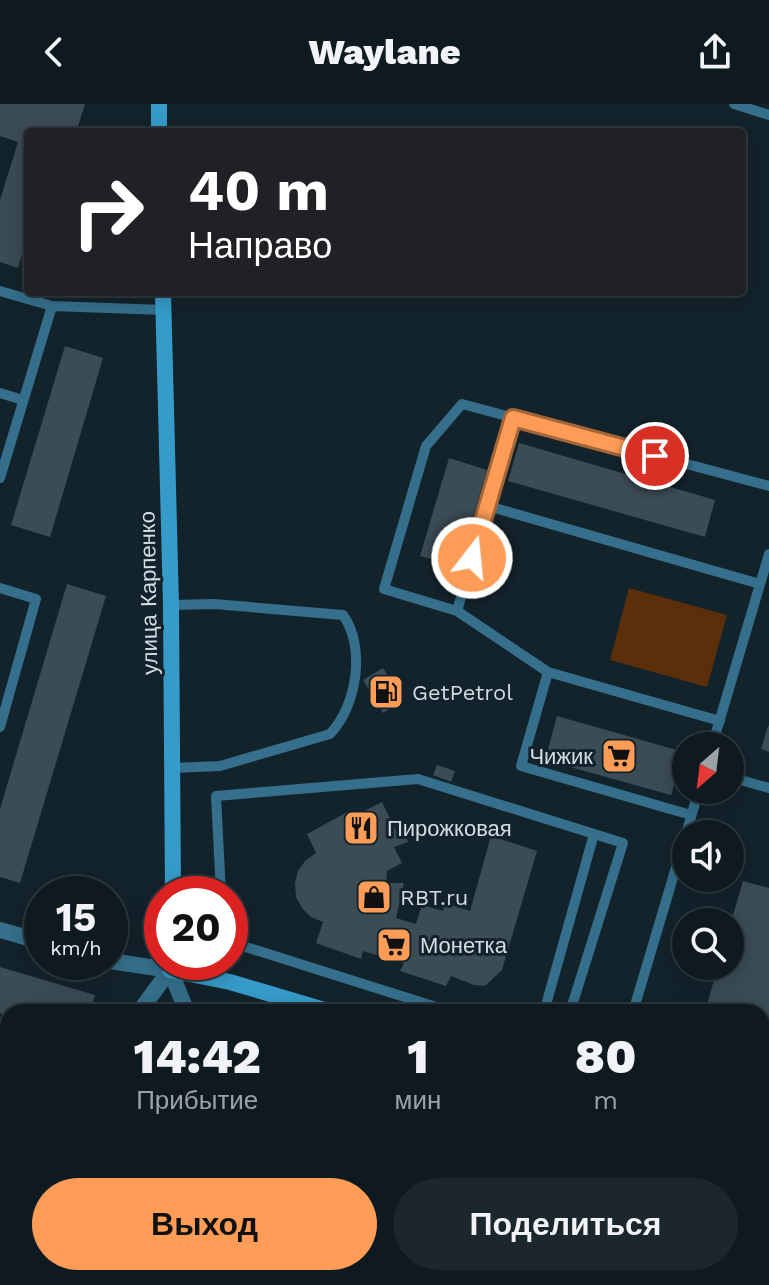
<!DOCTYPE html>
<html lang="ru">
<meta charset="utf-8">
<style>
body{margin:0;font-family:"Work Sans",sans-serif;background:#1c272d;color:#f1f3f6;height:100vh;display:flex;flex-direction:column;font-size:30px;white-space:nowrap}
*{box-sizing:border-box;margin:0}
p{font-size:26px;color:#9ba1a5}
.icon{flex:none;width:44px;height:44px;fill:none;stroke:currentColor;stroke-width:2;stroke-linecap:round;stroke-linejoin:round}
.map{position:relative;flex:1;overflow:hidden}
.sheet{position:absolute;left:0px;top:900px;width:770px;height:282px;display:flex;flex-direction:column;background:#0e1a20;border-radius:24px 24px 0 0;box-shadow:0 4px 20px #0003,0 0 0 2px #2e383e}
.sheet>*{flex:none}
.top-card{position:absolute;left:24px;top:24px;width:722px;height:168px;border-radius:8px;box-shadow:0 4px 20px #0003,0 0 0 2px #2e383e;background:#202124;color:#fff;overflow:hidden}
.needle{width:52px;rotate:208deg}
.buttons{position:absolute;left:672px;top:628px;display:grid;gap:16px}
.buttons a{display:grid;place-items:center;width:72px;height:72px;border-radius:50%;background:#0e1a20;box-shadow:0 4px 20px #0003,0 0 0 2px #2e383e;font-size:40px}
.speed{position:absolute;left:24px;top:772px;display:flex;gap:16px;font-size:40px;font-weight:700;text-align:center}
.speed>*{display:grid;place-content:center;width:104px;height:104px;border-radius:50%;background:#0e1a20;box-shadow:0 4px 20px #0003,0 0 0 2px #2e383e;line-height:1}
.speed small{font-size:20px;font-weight:400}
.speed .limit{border:12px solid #d22;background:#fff;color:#111}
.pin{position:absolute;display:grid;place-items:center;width:68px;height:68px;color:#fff;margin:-34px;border:4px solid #fff;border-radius:50%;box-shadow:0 2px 8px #0007}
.me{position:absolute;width:88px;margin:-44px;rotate:16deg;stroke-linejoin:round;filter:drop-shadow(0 0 6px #0008)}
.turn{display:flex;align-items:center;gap:28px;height:168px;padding:0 32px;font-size:36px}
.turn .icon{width:104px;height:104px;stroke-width:2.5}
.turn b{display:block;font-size:56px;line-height:68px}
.eta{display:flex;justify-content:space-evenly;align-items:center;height:136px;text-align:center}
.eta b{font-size:48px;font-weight:800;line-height:56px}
.button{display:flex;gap:16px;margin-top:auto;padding:16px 32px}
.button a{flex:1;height:92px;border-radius:48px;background:#fd9c56;color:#111;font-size:32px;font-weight:800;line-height:92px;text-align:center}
.button a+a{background:#1c272d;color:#f1f3f6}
header{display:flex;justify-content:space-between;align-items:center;height:104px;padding:0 32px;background:#0e1a20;font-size:36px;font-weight:800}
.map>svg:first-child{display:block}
</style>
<header><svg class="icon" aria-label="back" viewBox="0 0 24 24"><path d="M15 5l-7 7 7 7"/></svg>Waylane<svg class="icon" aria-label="share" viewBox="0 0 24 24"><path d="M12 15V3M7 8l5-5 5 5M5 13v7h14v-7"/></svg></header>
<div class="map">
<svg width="769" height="1181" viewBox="0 0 769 1181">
<rect width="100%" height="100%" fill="#13232b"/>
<!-- green -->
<path fill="#5c2f0b" d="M629 484 727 511 707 583 610 556Z"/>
<!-- building -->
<path fill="#3b4c55" d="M0 0H85L76 28H28V130L18 164 0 158V96L18 38 0 32Z
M65 242 103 254 50 433 11 421Z
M519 339 715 396 705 433 508 377Z
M449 354 487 366 458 463 420 452Z
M67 480 106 492 20 779 0 773V705Z
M383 564 403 597 383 609 363 576Z
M557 612 684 648 671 691 545 656Z
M768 622H769V648L761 645Z
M437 661 455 667 451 678 433 671Z
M382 698 396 727 404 724 408 738 394 743 402 759 387 767 386 779H404L396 814 416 820 422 801 443 807 445 799 470 807 491 732 537 747 502 866 485 882 474 881 451 872 446 882 400 867 404 859 363 847 361 855 316 839 323 818 311 813 302 804 296 793 295 779 298 767 305 757 316 749 307 730 349 707 352 713Z
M743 777 769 784V945L763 966 762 908H705L718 862H730V821Z
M0 863 95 891 90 908H8V912L0 909Z
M7 1037H8V1158L0 1155V1061Z
M157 1174H202L200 1181H155Z
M396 1174H441L439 1181H394Z"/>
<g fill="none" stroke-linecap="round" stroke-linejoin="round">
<!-- lane -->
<path stroke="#356f8b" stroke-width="10" d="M734 0 769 11
M0 187 52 202
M0 289 23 296
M513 314 457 507 548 568
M0 374 52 202 164 206
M488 402 760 480
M0 484 36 495 0 623
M171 501 214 500 343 511C366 543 357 602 330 630L220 662 173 664
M457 507 384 485 426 342 462 300 769 382
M712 642 769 450
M730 673 769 684
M691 711 521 662 548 568 720 617
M221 790 216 692 418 675 623 739 570 908
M230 838 452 908
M544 908 594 730
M633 908 699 686
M0 937 8 940
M0 1010 8 983
M762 1171 769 1173
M631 1174 655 1181
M219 1181 221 1174
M378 1181 380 1174
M706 1181 708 1174"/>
<!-- street -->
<path stroke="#356f8b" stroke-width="16" d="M0 826 42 838
M110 857 170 866
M170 866 187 908
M139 908 170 866
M57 1181 59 1174
M116 1181 118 1174"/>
<!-- secondary -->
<path stroke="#369bc9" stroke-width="16" d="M159 0V28
M163 188 171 501 173 790
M170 858V866L230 878 331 908
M762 1034 769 1036"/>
</g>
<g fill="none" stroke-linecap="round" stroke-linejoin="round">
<defs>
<path id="route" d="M472 454 513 314 655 352"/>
</defs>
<!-- route casing -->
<use href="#route" stroke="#a46538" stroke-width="20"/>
<!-- route -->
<use href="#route" stroke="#fd9c56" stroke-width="14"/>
</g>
<!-- icons -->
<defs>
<symbol id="fuel-square" viewBox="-11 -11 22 22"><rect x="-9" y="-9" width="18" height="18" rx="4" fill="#fd9c56" stroke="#13232b"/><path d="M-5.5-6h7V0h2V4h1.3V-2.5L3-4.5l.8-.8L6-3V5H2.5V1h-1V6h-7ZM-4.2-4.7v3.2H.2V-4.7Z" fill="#111"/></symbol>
<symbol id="supermarket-square" viewBox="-11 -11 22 22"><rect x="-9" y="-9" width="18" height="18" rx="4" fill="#fd9c56" stroke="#13232b"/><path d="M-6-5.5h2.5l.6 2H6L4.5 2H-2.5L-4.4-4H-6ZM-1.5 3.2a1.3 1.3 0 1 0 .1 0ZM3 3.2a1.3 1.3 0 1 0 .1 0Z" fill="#111"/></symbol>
<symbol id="restaurant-square" viewBox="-11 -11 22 22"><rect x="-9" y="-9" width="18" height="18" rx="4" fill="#fd9c56" stroke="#13232b"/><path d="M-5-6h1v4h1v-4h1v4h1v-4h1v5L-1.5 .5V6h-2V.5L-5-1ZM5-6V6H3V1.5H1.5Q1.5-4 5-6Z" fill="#111"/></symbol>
<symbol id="shop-square" viewBox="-11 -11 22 22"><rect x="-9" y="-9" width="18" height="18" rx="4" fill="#fd9c56" stroke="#13232b"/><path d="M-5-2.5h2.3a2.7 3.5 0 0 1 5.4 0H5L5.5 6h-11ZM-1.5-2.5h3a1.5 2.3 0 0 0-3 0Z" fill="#111"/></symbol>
</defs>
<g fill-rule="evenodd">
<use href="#fuel-square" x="366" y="568" width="40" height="40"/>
<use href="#supermarket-square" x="599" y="632" width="40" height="40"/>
<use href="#restaurant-square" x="341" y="704" width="40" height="40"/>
<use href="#shop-square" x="354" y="773" width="40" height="40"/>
<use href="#supermarket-square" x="374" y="821" width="40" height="40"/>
</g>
<g text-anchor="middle" stroke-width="6" stroke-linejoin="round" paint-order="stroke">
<!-- street labels -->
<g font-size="22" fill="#d3dde3" stroke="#13232b">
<text transform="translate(148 489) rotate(-91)" y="8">улица Карпенко</text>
</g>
<!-- poi labels -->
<g font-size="22" fill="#d3dde3" stroke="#13232b" text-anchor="start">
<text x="412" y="596">GetPetrol</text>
<text x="593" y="660" text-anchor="end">Чижик</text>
<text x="387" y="732">Пирожковая</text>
<text x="400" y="801">RBT.ru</text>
<text x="420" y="849">Монетка</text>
</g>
</g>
</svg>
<div class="buttons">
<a><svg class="needle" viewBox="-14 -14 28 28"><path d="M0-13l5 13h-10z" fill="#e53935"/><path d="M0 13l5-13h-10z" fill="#9ba1a5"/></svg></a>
<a><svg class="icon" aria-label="sound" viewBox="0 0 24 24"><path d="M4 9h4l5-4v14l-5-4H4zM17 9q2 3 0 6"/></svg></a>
<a><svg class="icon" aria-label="search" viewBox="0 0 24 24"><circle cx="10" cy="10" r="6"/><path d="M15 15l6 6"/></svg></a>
</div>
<div class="speed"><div>15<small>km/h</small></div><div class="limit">20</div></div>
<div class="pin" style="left:655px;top:352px;background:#d93025"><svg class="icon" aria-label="arrive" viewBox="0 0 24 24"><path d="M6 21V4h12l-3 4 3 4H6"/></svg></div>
<svg class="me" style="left:472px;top:454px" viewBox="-20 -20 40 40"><circle r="17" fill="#fd9c56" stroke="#fff" stroke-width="3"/><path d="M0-11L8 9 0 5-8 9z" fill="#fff"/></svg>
<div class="top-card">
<div class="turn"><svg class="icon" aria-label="right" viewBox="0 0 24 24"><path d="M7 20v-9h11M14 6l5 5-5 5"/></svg><div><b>40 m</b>Направо</div></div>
</div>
<section class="sheet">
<div class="eta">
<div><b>14:42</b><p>Прибытие</p></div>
<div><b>1</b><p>мин</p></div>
<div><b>80</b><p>m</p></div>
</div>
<div class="button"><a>Выход</a><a>Поделиться</a></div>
</section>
</div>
